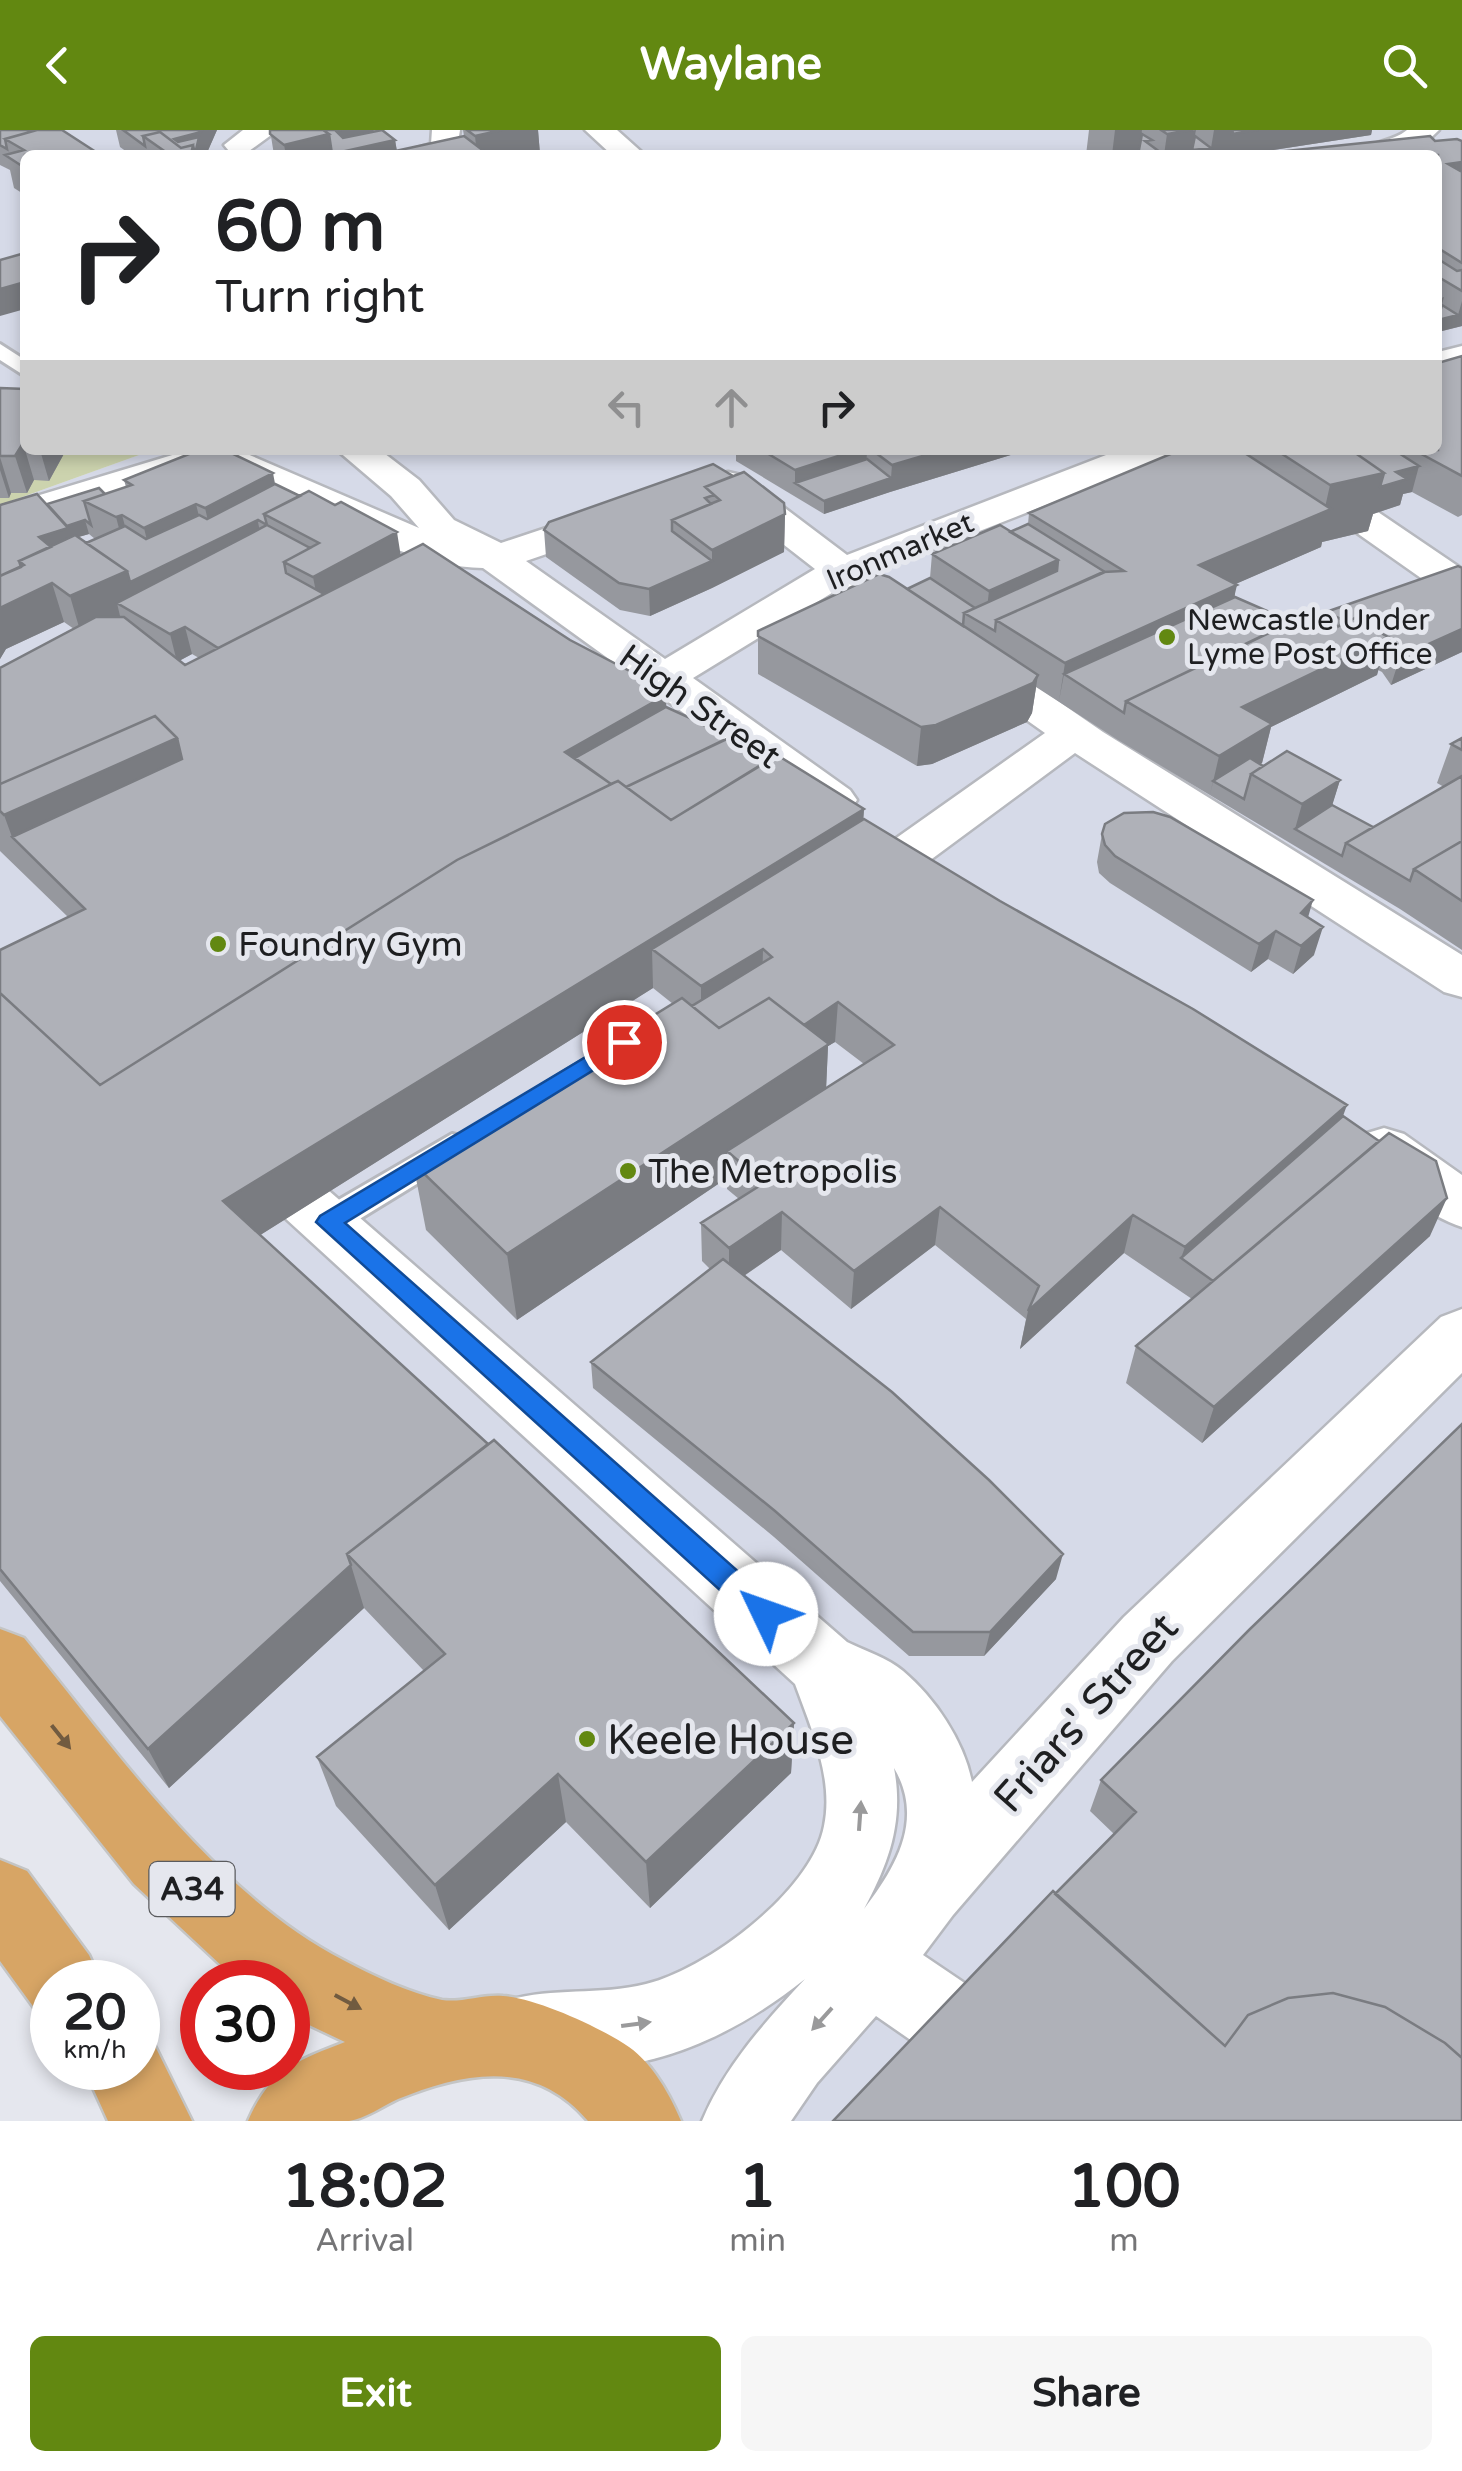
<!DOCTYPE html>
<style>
body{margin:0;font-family:"Varela Round",sans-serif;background:#f6f6f6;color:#202124;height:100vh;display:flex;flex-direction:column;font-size:38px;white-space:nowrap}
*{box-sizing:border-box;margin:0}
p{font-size:32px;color:#757577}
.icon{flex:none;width:55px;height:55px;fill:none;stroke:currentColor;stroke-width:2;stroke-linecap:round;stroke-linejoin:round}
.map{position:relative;height:1991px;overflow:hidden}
.side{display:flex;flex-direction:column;background:#fff;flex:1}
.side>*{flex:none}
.banner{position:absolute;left:20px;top:20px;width:1422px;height:305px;border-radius:15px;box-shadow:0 5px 15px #0003;background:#fff;color:#202124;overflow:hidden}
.speed{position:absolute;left:30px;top:1830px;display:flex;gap:20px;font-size:50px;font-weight:700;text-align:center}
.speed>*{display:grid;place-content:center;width:130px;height:130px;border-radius:50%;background:#fff;box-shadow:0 5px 15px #0003;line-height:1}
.speed small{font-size:25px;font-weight:400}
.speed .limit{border:15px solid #d22;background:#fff;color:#111}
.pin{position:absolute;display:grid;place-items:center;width:85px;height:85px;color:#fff;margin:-42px;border:5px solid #fff;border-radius:50%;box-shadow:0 2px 10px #0007}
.me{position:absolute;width:110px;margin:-55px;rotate:312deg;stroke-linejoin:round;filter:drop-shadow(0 0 8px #0008)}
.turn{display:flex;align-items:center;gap:35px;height:210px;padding:0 30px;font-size:45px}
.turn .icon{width:130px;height:130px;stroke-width:2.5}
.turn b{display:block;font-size:70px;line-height:85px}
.lanes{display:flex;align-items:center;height:95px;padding:0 30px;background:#0003;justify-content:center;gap:50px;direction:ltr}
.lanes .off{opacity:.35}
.eta{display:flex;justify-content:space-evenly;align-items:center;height:170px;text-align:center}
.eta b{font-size:60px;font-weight:700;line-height:70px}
.action{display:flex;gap:20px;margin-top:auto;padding:20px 30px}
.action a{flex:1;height:115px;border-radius:15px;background:#628811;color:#fff;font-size:40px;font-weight:700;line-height:115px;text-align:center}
.action a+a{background:#f6f6f6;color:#202124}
header{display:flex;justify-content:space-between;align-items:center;height:130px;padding:0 30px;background:#628811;color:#fff;font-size:45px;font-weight:700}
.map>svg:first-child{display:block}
</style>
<header><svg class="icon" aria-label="back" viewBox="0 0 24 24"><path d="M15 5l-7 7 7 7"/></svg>Waylane<svg class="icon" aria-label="search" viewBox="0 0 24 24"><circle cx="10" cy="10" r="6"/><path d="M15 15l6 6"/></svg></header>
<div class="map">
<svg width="1462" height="1991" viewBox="0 0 1462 1991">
<rect width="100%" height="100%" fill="#e5e7ee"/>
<!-- built -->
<path fill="#d6dae8" d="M0 0H1462V1991H640L372 1885 0 1531V375L153 320H1438V25H25V273L0 258Z"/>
<!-- green -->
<path fill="#ccd3ae" d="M0 258 25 273V320H153L0 375Z"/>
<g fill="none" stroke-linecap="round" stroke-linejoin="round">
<defs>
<path id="lane" d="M0 214 25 230V246L0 230Z
M452 1004 464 1007 468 1016 464 1025 340 1101 328 1105 316 1101 311 1092 316 1083Z"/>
<path id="street" d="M243 0H278L249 21H229L224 15Z
M432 0H460L456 25H409L414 19 431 14Z
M585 0H617L645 25H612Z
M1407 0H1439L1417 21 1358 25C1369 11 1393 12 1407 0Z
M1462 216V236L1438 242V222Z
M189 320H238L419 398 391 366 337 320H380L419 350 454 390 501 413 600 380 614 376 628 380 634 388 628 396 526 431 665 529 815 439 715 361 709 353 715 345 728 342 741 345 847 425 1119 320H1172L1166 328 872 443 1103 602 1462 825V867L1444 862 1075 623 929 731 912 735 895 731 888 720 895 709 1045 603 840 458 693 548 850 660 857 670 850 680 834 685 818 680 483 438C399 437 290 368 212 336L0 401V377Z
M1361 376 1375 380 1462 439V470L1448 467 1347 396 1341 388 1347 380Z
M1384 998 1404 1004 1462 1045V1097C1431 1087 1372 1048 1356 1019L1364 1004Z
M293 1040 313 1047 847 1512C865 1521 888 1528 903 1541 935 1568 964 1611 972 1652L1124 1487 1441 1187 1462 1179V1243L1172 1531 953 1785 923 1825 997 1875 1008 1903 997 1931 969 1942 941 1931 876 1886 817 1953 791 1991H702C725 1936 765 1892 805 1849 737 1903 665 1937 578 1940 544 1941 525 1944 494 1931L483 1903 494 1875C544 1855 594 1867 646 1854 706 1840 812 1761 824 1696 834 1649 811 1598 795 1554L273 1077 265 1062 273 1047ZM894 1638C925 1690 895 1738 864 1779 889 1733 904 1691 894 1638Z"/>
<path id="highway" d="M0 1499 24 1508C115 1619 214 1763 343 1830 373 1846 409 1863 442 1870 462 1873 483 1864 503 1866 536 1868 602 1898 629 1917 653 1934 670 1965 681 1991H588C535 1928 464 1942 398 1969 383 1976 364 1989 349 1991 317 1991 281 1991 248 1991 270 1940 296 1931 345 1912L288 1885V1852H239L134 1754 0 1586Z
M0 1730 27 1741 89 1825 101 1852H52V1887L35 1879 0 1831Z
M138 1904 152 1910 192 1991H108L84 1938H138Z"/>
</defs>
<!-- lane casing -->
<use href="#lane" stroke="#b6b8be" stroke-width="6"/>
<!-- street casing -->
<use href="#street" stroke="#b6b8be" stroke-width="5"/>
<!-- highway casing -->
<use href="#highway" stroke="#c4c5c5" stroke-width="5"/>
<!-- lane -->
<use href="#lane" fill="#fff" fill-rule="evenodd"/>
<!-- street -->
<use href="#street" fill="#fff" fill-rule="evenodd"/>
<!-- highway -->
<use href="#highway" fill="#d7a565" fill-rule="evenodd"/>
</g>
<!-- wall -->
<path fill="#96989e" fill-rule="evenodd" d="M0 0 96 22 97 25H25V65L14 58 10 40 0 35Z
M116 0H217L206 25H131L120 17Z
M270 0 395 10 397 21 464 6 463 0H538L540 24 274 25Z
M1089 0H1372L1371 5 1241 25H1086Z
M1435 11H1462V196L1438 202V25H1285L1286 21Z
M1462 226V385L1458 387 1412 362 1403 364 1400 375 1373 384 1368 401 1322 412 1321 417 1235 454V467L1292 492 1323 494 1326 482 1462 438V522L1391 555 1382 542 1378 540 1377 545 1271 597 1262 633 1260 634 1263 636 1340 650 1332 675 1373 697 1444 657 1437 653 1451 614 1462 608V820L1400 779 1118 610 1036 557 1032 583 1027 592 932 634 917 636 758 544V501L907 459 930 448 932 424 1010 402 1028 394 1029 383 1180 320H1438Z
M0 258 25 259V320H66L49 351 34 350 27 363H11L9 368H0Z
M736 320H1027L890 362 824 384 736 331Z
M713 334 785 384 784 422 712 458 650 486 620 480 546 427 544 400Z
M124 350 275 354 400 425 570 510 666 565V577L724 610 770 630 864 679 863 689 1343 986 1430 1106 1202 1313 1126 1253 1136 1216 1192 1169 1124 1123 1020 1219 1026 1189 935 1115 851 1179 781 1120 744 1146 1056 1449 984 1526H909L774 1407 593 1258 591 1232 710 1139 702 1131 701 1093 739 1069 727 1059V1048L517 1190 426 1100 413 1033 673 874 653 858 260 1105 794 1593 791 1643 650 1778 566 1692 449 1800 336 1676 317 1627 424 1541 364 1478 169 1658 0 1451V820L68 787 0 721V538L74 499 64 492 6 519 0 529V375L47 374 105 364 126 357ZM89 404 95 409 86 413 78 407ZM192 524 199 528 185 535 179 531ZM835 912 864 934 826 958 828 916Z
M1102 704 1308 787 1314 825 1293 844 1268 829 1251 842 1110 753 1099 743 1097 732Z
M1462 1294V1991L1055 1764 1114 1704 1090 1681 1101 1650Z"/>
<!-- shaded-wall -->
<path fill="#7a7c81" d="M202 0H217L206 25H179L174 9Z
M341 0H376L338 13 336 1Z
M502 0H538L540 24 477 25 475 6Z
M1115 0H1142L1138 25H1112Z
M1196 0 1192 20 1211 18 1214 0H1372L1371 5 1241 25H1164L1167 4Z
M329 4 332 24 395 10 397 22 384 25H286L284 15Z
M1462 32V65L1448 34Z
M25 152V179L0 186V159Z
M1444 167 1438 190 1458 185 1462 171V196L1438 202V169Z
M23 313 34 350 27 363 15 326Z
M40 320H66L49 351Z
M857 320H867L866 343 795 353V340Z
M943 320H1027L890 362 824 384V371L891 348 892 335Z
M0 327 11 363 9 368 0 340Z
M1419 336 1412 362 1403 364 1400 375 1373 384 1368 401 1322 412 1321 417 1192 473 1199 435 1324 382 1330 355Z
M273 343 280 380 264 384 265 388 258 392 263 417 117 473 120 486 81 504 70 466 127 441 213 412 205 378Z
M196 374 205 411 153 435 144 398Z
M785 384 784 422 712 458 650 486 649 459 712 431V420Z
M122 385 132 422 126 425 116 387Z
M85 390 89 404 72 409 52 453 64 492 6 519 0 529V459L28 446 39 407 61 397Z
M397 402 403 440 318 472 313 447Z
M1058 430 1053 468 985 495 989 461Z
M1237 455 1228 494 1064 544 1059 571 1065 533Z
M185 497 192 524 177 532 170 504Z
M1462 499V522L1391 555 1400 527Z
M1388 507 1377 545 1271 597 1262 633 1223 657 1213 651 1210 665 1219 626 1242 577Z
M1038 545 1032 583 1027 592 932 634 917 636 921 597Z
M666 565 667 604 588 649 565 622Z
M177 608 193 668 12 707 4 685Z
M1340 650 1328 689 1295 699 1302 674Z
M864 679 861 728 652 819 653 858 238 1119 223 1071Z
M1313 770 1305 798 1301 783Z
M1323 797 1314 825 1293 844 1301 816Z
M1276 801 1268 829 1251 842 1259 814Z
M763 819 762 858 701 896V856Z
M838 872 835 912 828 916 825 983 727 1021V1048L517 1190 507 1124 784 909Z
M1347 975 1333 1014 1181 1128 1185 1117Z
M1447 1068 1430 1106 1202 1313 1214 1277Z
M940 1077 935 1115 851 1179 854 1141Z
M782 1082 781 1120 729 1156V1118Z
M1133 1085 1124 1123 1020 1219 1028 1181Z
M1063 1424 1056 1449 984 1526 990 1502Z
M351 1435 364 1478 169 1658 148 1619Z
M794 1593 791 1643 650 1778 646 1732Z
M558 1644 566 1692 449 1800 435 1755Z"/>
<!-- building -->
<path fill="#afb1b8" stroke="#7a7c81" stroke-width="2.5" d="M0 0H37L5 9 7 19 0 15Z
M37 0H62L96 22 86 25H25V38L5 25 24 20 5 9Z
M123 0H202L201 2 174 9 178 12 199 7 195 24 193 15 181 18 160 2 143 6 145 16Z
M270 0H323L329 4 284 15 270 4Z
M323 0H341L336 1 343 8 382 0 395 10 332 24 329 4Z
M467 0H502L475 6Z
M1161 0H1193L1167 4Z
M1233 0H1258L1232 4Z
M160 2 181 18 193 15 191 25H170L143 6Z
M1142 4 1152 10 1145 11 1164 25H1138Z
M464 6 489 25H377Z
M1195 6 1211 18 1192 20Z
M1430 6 1435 11 1457 9 1462 11V32L1448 34 1462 42V133L1438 118V25H1290L1286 21Z
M25 123V152L0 159V130Z
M1438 129 1457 141 1462 140V161L1440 148H1438Z
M1442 175 1458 185 1438 190Z
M1462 226V346L1414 320H1438V233Z
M0 258 25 259V313H23L15 326H0Z
M199 320H225L273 343 205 378 196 374 144 398 122 385 116 387 84 371 132 355 124 350Z
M762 320H857L795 340Z
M872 320H943L892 335Z
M1180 320H1240L1331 379 1199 435 1237 455 1065 533 996 490 1103 442 1124 441 1029 383Z
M1276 320H1351L1384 343 1330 355Z
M1351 320H1394L1419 336 1396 342 1407 349 1380 357 1384 343Z
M867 329 891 348 824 371 795 353Z
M713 334 733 346 705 357 714 365 705 368 711 374 672 390V401L712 431 649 459 619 453 544 400 549 392Z
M744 342 784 373 785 384 712 420 672 390 720 370 705 357Z
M275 354 300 366 264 384 267 395 258 390 130 452 127 441 86 413 125 396 146 409 199 385 207 389Z
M99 358 105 364 84 371 91 395 85 390 67 396 47 374Z
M309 361 335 375 341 372 397 402 313 447 284 432 319 413 264 384Z
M37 364 68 398 39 407 51 417 19 431 21 437 0 446V375Z
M1028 394 1105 442 996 490 995 501 964 483 1057 441 1058 430 1010 402Z
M267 395 310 418 284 432 286 443 324 464 218 518 185 497 170 504 117 473Z
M1000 395 1058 430 989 461 932 424Z
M75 405 127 441 70 466 52 453 0 478V446L24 435 19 431Z
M423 414 570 510 643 548 666 565 565 622 611 654 457 730 100 955 0 863V820L85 779 12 707 182 629 177 608 155 586 0 654V538L96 487H124L185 535Z
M1458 436 1462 438V499L1400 527 1390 514 1386 513 1388 507 1355 488 1347 492 1326 482Z
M879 444 889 447 1038 545 1033 553 936 595 921 597 758 506V501Z
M930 448 975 478 964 483 963 496 907 459Z
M1235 467 1292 492 1126 571 1124 583 1064 544Z
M1306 485 1333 499 1355 488 1388 507 1242 577 1272 594 1219 626 1126 571Z
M666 577 701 593 724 610 626 657 618 651 611 654 575 628Z
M155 586 177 608 4 685 0 681V654Z
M733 606 770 630 671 690 626 657Z
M1462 608V620L1451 614Z
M1287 621 1340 650 1302 674 1251 644Z
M777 625 864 679 223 1071 488 1314 347 1424 351 1435 148 1619 0 1439V863L100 955 457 730 618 651 671 690Z
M1250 628 1263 636 1251 644 1244 669 1213 651Z
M1462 646V711L1414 739 1410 751 1346 713Z
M1332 675 1373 697 1346 713 1342 726 1295 699Z
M1153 682 1170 687 1313 770 1301 783 1323 797 1301 816 1276 801 1259 814 1115 726 1105 715 1102 704 1105 694 1124 683Z
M864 689 1000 771 1193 879 1347 975 1185 1117 1133 1085 1028 1181 1039 1156 940 1077 854 1141 782 1082 729 1118 701 1093 764 1053 727 1021 894 915 838 872 804 895 769 868 719 898 692 876 772 827 763 819 701 856 652 819Z
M1462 711V771L1414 739Z
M682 868 719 898 769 868 829 914 507 1124 413 1033Z
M1343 986 1379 1011 1213 1151 1181 1128Z
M1389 1003 1436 1031 1447 1068 1214 1277 1136 1216Z
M723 1129 892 1262 989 1350 1063 1424 990 1502H913L775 1381 591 1232Z
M1462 1294V1928L1445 1913 1385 1877 1333 1863 1288 1868 1248 1885 1225 1916 1055 1764 1136 1682 1101 1650 1249 1500Z
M494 1310 794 1593 646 1732 558 1644 435 1755 317 1627 445 1524 347 1424Z
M1053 1761 1225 1916 1248 1885 1288 1868 1333 1863 1385 1877 1445 1913 1462 1928V1991H833Z"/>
<!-- one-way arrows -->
<defs><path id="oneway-solid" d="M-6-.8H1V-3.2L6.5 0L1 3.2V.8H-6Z" transform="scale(2.5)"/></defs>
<g fill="#715b40">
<use href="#oneway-solid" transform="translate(61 1607) rotate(51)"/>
<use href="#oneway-solid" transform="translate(348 1872) rotate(28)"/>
</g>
<g fill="#9a9a9b">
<use href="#oneway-solid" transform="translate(860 1686) rotate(-86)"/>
<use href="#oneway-solid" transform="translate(822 1889) rotate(132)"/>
<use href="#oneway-solid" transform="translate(636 1894) rotate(-8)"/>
</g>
<!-- route -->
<path fill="#1a73e8" stroke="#114b97" stroke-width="2.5" d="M624 904 631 906 635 912 631 917 345 1093 776 1475 780 1484 776 1493 766 1497 756 1493 316 1092 320 1086Z"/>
<!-- markers -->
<g fill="#628811" stroke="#e5e7ee" stroke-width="4">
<circle cx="1167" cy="507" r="10"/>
<circle cx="218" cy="814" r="10"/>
<circle cx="628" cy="1041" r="10"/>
<circle cx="587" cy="1609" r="10"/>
</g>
<g text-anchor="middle" stroke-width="10" stroke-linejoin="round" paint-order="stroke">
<!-- far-street labels -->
<g font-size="30" fill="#1e1f21" stroke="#e5e7ee">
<text transform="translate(900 421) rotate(-23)" y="10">Ironmarket</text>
</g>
<!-- far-poi labels -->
<g font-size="30" fill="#1e1f21" stroke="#e5e7ee" text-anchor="start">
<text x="1187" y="500">Newcastle Under<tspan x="1187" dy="34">Lyme Post Office</tspan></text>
</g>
<!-- shield labels -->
<rect fill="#e5e7ee" stroke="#5a5b5e" stroke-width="2.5" x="149.5" y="1732" width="85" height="54" rx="8"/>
<g font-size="32" font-weight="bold" fill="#1e1f21">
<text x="192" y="1770">A34</text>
</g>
<!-- street labels -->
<g font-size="35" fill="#1e1f21" stroke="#e5e7ee">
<text transform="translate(700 576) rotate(35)" y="12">High Street</text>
</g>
<!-- poi labels -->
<g font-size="35" fill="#1e1f21" stroke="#e5e7ee" text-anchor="start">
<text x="238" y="826">Foundry Gym</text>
<text x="648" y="1053">The Metropolis</text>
</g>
<!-- near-street labels -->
<g font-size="42" fill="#1e1f21" stroke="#e5e7ee">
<text transform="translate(1085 1582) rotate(-48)" y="15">Friars' Street</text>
</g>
<!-- near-poi labels -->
<g font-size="42" fill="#1e1f21" stroke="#e5e7ee" text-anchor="start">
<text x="607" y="1624">Keele House</text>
</g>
</g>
</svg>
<div class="speed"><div>20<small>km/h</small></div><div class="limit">30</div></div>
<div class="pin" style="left:624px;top:912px;background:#d93025"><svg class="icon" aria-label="arrive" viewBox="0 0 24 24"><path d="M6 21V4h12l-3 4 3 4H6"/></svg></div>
<svg class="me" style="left:766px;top:1484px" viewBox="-20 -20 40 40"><circle r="19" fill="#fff"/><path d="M0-13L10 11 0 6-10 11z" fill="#1a73e8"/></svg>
<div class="banner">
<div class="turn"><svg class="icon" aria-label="right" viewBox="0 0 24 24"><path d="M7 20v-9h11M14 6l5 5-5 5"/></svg><div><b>60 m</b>Turn right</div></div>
<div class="lanes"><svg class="icon off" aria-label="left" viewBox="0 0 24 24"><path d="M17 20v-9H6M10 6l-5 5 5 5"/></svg><svg class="icon off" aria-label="ahead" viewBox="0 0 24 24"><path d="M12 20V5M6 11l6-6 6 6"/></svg><svg class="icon" aria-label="right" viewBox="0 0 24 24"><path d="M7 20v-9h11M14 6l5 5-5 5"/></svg></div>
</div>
</div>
<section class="side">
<div class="eta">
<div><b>18:02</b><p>Arrival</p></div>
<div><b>1</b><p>min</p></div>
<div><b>100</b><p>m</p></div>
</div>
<div class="action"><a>Exit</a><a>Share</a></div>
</section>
